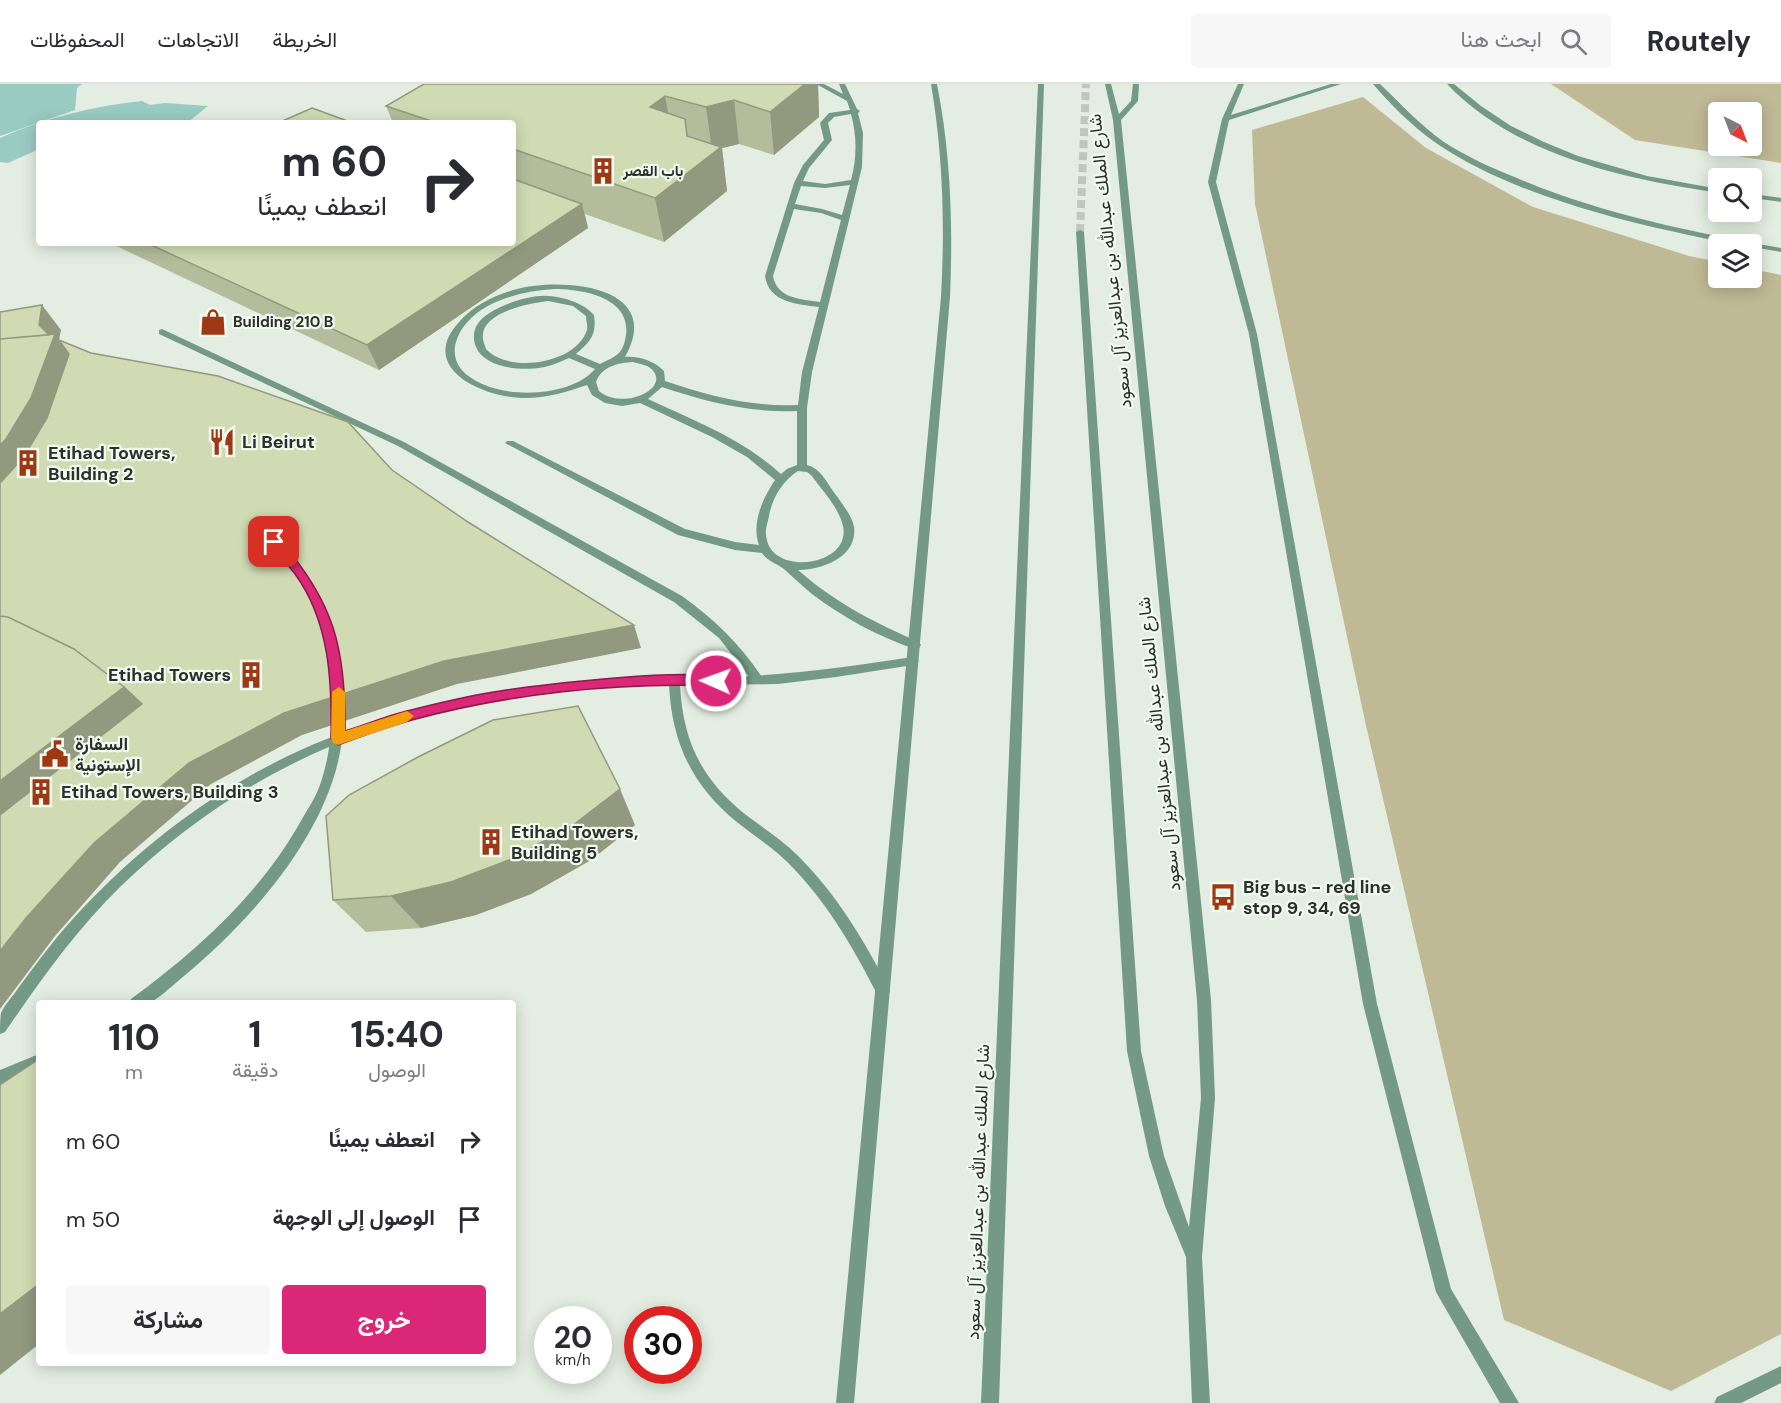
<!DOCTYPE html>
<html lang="ar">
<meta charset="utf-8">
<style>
body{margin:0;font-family:"DM Sans",Vazirmatn,sans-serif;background:#f7f7f7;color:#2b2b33;direction:rtl;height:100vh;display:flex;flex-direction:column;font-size:22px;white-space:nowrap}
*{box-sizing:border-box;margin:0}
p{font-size:20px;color:#7c7c81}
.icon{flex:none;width:33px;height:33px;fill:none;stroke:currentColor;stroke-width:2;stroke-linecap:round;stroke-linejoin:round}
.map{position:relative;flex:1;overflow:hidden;direction:ltr}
.drawer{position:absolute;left:36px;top:916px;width:480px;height:366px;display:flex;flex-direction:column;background:#fff;border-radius:6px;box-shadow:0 3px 15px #0003;direction:rtl}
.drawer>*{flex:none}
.guide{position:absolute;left:36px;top:36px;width:480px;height:126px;border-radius:6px;box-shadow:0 3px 15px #0003;direction:rtl;background:#fff;color:#2b2b33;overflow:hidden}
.needle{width:39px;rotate:138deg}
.buttons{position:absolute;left:1708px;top:18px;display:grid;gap:12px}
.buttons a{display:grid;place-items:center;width:54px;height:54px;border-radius:6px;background:#fff;box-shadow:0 3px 15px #0003;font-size:30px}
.speed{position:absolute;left:534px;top:1222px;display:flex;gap:12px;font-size:30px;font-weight:700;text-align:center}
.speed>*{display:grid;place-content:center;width:78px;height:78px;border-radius:50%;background:#fff;box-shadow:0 3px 15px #0003;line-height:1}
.speed small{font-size:15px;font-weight:400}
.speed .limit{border:9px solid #d22;background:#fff;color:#111}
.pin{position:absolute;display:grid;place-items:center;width:51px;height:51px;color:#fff;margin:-26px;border-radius:12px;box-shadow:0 3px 9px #0006}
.me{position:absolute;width:66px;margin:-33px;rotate:272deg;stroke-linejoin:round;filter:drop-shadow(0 0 4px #0008)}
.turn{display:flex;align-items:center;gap:21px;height:126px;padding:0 30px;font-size:27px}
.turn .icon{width:78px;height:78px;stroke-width:2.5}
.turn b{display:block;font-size:42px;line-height:51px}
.eta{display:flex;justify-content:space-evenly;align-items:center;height:102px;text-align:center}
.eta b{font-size:36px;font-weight:700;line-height:42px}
.cta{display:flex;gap:12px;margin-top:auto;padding:12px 30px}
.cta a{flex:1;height:69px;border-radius:6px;background:#db2777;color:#fff;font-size:24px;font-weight:700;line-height:69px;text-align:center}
.cta a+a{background:#f7f7f7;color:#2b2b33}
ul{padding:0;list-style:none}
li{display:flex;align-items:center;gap:18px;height:78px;padding:0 30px}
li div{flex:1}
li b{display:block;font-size:22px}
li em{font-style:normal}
header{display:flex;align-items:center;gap:36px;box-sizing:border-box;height:84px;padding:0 30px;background:#fff;border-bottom:2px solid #e1e1e2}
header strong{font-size:28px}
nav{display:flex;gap:33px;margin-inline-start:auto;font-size:21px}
.search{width:420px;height:54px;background:#f7f7f7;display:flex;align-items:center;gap:15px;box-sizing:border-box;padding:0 21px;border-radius:6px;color:#7c7c81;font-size:22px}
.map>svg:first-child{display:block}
</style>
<header>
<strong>Routely</strong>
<div class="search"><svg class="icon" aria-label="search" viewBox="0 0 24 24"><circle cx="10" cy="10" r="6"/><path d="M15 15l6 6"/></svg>ابحث هنا</div>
<nav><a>الخريطة</a><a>الاتجاهات</a><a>المحفوظات</a></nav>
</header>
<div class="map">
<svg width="1781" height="1319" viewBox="0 0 1781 1319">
<rect width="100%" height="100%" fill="#e3ede1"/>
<!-- green -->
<path fill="#bfb995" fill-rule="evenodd" d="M1551 0H1781V79L1635 56ZM1719 28H1752V62H1719Z
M1363 13 1426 64 1533 123 1689 172 1719 178V194H1752V185L1781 191V1250L1671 1307 1504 1236 1365 637 1255 120 1252 46Z"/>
<!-- water -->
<path fill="#99cbc2" d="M0 0H82L77 4 75 26 0 52Z
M142 17 150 21 165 19 208 22 187 39H39V65L8 79 0 78V54C45 34 93 22 142 17Z"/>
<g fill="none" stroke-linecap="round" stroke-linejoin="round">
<!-- tertiary-tunnel -->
<path stroke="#bec7bd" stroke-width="8" stroke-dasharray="8 4" stroke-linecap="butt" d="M1080 148 1086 0"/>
<!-- service -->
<path fill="#749a86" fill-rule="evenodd" d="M816 0H824L843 10 839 0H845L857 25 860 27 858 29 863 49 862 83 812 288 807 324V381C820 384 826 397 833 407 840 417 852 431 854 443 858 473 822 486 798 486 834 518 875 539 919 558L921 561 919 564 915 565C879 553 842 533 812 510 802 502 793 493 784 485 776 479 767 477 762 469L735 466 678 451 505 359 507 357H513L685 445 735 458 759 461C751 439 763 414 775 396L747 373 712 353 640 319 622 322 605 319 592 311 587 301C567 308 546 314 525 314 485 314 416 285 459 238 474 221 495 211 517 205 564 193 665 202 625 273 640 272 654 277 664 287L665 297C709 312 751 323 798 321L802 288 819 223C797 220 769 219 765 192L794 99 803 81 824 56 820 39 829 29 850 26 847 17ZM851 30C857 52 857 74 851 96L825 100 803 97 809 84 832 56 828 39 834 33ZM850 101 842 131 822 125 795 120 801 102 825 104ZM794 125 821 129 841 136 820 218C801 215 777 215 773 192ZM554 205C582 205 631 213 626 251 623 271 616 272 600 280L576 270C590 258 597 251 594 231 583 219 565 213 548 212 529 210 487 224 477 241 473 248 473 256 476 263 486 287 532 288 552 281 558 279 564 276 569 274L595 285C569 316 488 317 461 285 454 276 453 265 457 255 471 219 520 207 554 205ZM548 217 573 222 586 232C586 237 588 242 587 246 576 280 509 290 486 265 485 261 482 256 483 251 484 228 530 219 548 217ZM633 278C640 280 650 281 654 288 667 307 621 326 599 307L596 298C602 282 618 279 633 278ZM662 303C707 318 750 329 797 327V381L787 385 781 390C743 355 695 337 648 315ZM798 387 807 388 811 391C822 406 839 424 843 442 852 483 768 494 766 450 765 445 768 438 769 432 772 415 782 397 798 387Z
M1238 0H1244L1231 31 1331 0H1341L1229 36 1216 98 1257 250 1377 920 1451 1205 1519 1319H1500L1436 1208 1363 920 1249 250 1208 98 1222 35Z
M162 245 404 358 682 512C714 535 740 560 762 593L764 596 762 599H754L719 554 674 518 398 362 159 250V246Z
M338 617 342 619C346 629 343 644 342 655 332 745 252 836 184 892 175 899 157 917 147 920 142 921 135 920 129 920L131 915C199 865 261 809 302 735 309 723 317 711 321 698 329 674 332 648 332 622L334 619Z
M39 970V984L0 1000V986Z
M1781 1282V1299L1741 1319H1714L1717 1313Z"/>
<!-- minor -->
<path fill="#749a86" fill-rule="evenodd" d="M1373 0H1380C1401 20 1420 41 1444 58 1467 73 1492 84 1517 94 1602 130 1692 148 1781 164V168L1752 163V160C1723 160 1694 152 1666 146 1593 130 1498 102 1436 59 1413 43 1391 21 1373 0Z
M1447 0H1454L1481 22 1511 42 1544 58 1578 72 1647 92 1719 105V109C1624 95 1516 72 1447 0Z
M1752 110 1781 114V118L1752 114Z
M913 573 919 577 913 581 836 593 778 600 680 601C683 657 701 695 746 731 766 746 787 759 803 777 839 814 864 857 888 902L890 907 888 912 883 914 878 912C855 867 830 823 795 786 778 767 757 754 738 739 692 702 672 659 669 601H653C558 606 458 617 368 648 275 680 190 735 120 803 76 846 40 897 5 948L0 950C0 944 0 935 1 929 5 920 14 911 19 903 39 876 59 849 82 825 241 657 415 607 640 593 677 590 714 594 751 592 805 589 859 581 913 573Z"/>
<!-- tertiary -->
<path fill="#749a86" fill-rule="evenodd" d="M931 0H937C951 71 953 141 950 213L854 1319H836L941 213C945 141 943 71 931 0Z
M1038 0H1044L999 1319H981Z
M1105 0H1111L1119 30 1131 17 1133 0H1139L1138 17 1121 36 1211 916 1215 1014 1202 1173 1210 1319H1192L1186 1173 1165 1122 1149 1072 1127 967 1076 148 1080 146 1084 148 1141 967 1164 1072 1189 1143 1201 1014 1197 916 1113 36Z"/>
</g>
<!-- wall -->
<path fill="#b3bc9b" d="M818 0 819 33 774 71 739 60 722 64 727 107 664 158 585 130 588 144 379 286 110 159H513V39H393L386 22Z
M635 741 591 776 531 810 476 831 421 844 366 848 333 816Z"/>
<!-- shaded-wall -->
<path fill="#92997e" d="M805 0H818L819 33 774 71 770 28Z
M665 12 673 56 650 23Z
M734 16 739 60 722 64 727 107 664 158 655 114 687 52 685 35 692 79 712 66 706 23Z
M582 120 588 144 379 286 367 261Z
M42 221 61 246 59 256 88 295 0 449V361Z
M634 541 641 564 457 600 302 651 211 700 120 778 55 852 0 925V867L26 834 94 759 189 679 284 629 444 577Z
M124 603 164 642 0 773V697Z
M620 705 635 741 591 776 531 810 476 831 421 844 391 812Z
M39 1200V1260L0 1291V1230Z"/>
<!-- building -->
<path fill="#d0dbb4" stroke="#92997e" stroke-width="1.5" d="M424 0H805L770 28 734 16 706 23 665 12 650 23 685 35 687 52 721 63 655 114 513 65V39H437L386 22Z
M312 24 353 39H278Z
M513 95 582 120 367 261 147 159H513Z
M42 221 39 241 49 251 0 255V228Z
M55 250 31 314 6 355 0 361V255Z
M59 256 91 269 218 292 348 338 392 386 468 438 634 541 444 577 284 629 189 679 94 759 26 834 0 867V731L142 620 124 603 74 565 8 533 0 532V399L23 374 47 334 69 270Z
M0 532 8 533 74 565 124 603 0 697Z
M578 622 620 705 573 741 509 776 451 798 391 812 333 816 326 732 349 711 418 673 493 636Z
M39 975V1200L0 1230V1001Z"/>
<!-- route -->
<path fill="#db2777" stroke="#8e194d" stroke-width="1.5" d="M274 454 279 455C334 518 346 564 345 647 368 640 391 630 415 625 443 618 472 611 500 607 528 602 712 580 723 597L716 602C617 598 507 610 412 636 387 643 362 652 338 661L331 655C332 598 330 538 295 490 287 479 276 470 268 458Z"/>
<!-- slow -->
<path fill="#f59e0b" d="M339 603 345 608V647L407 627 414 632 407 638 338 661 333 659 331 655 332 608Z"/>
<!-- icons -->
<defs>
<symbol id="building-bare" viewBox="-9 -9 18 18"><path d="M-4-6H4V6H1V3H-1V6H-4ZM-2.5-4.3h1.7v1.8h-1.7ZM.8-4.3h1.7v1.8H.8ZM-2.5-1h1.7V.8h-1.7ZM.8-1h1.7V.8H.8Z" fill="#9e3714" stroke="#f0faee" stroke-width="2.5" paint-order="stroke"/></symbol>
<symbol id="shop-bare" viewBox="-9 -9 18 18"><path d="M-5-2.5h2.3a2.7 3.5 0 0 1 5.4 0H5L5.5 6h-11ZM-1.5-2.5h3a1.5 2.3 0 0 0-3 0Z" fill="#9e3714" stroke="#f0faee" stroke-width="2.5" paint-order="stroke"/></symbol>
<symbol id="restaurant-bare" viewBox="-9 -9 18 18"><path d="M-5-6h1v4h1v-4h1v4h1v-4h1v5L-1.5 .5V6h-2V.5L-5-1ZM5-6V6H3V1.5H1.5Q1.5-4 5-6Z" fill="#9e3714" stroke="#f0faee" stroke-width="2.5" paint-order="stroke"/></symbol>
<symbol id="civic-bare" viewBox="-9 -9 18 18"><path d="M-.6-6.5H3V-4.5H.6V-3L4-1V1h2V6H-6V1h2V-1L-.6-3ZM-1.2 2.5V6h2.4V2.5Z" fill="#9e3714" stroke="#f0faee" stroke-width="2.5" paint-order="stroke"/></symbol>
<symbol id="bus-bare" viewBox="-9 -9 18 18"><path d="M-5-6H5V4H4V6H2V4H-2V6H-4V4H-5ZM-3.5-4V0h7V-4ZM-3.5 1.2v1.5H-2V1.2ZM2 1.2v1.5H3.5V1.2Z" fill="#9e3714" stroke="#f0faee" stroke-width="2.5" paint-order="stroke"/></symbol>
</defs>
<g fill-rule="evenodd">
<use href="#building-bare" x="584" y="68" width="38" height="38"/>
<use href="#shop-bare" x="194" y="219" width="38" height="38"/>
<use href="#restaurant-bare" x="203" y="339" width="38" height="38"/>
<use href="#building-bare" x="9" y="360" width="38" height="38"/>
<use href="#building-bare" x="232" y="572" width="38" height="38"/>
<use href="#civic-bare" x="36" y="651" width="38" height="38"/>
<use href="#building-bare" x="22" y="689" width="38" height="38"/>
<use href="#building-bare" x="472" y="739" width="38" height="38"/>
<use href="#bus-bare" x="1204" y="794" width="38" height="38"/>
</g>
<g text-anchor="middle" stroke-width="4.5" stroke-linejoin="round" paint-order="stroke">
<!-- far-poi labels -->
<g font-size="15" font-weight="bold" fill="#2c2f2b" stroke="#f0faee" text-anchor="start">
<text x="623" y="92">باب القصر</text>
<text x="233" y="243">Building 210 B</text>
</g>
<!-- street labels -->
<g font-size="18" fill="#2c2f2b" stroke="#f0faee">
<text transform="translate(1110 177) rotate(-96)" y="6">شارع الملك عبدالله بن عبدالعزيز آل سعود</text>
<text transform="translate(1159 660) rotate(-96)" y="6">شارع الملك عبدالله بن عبدالعزيز آل سعود</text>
<text transform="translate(978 1108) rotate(-88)" y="6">شارع الملك عبدالله بن عبدالعزيز آل سعود</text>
</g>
<!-- poi labels -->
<g font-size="18" font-weight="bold" fill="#2c2f2b" stroke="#f0faee" text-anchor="start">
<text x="242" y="364">Li Beirut</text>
<text x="48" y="375">Etihad Towers,<tspan x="48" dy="21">Building 2</tspan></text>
<text x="231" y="597" text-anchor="end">Etihad Towers</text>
<text x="75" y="666">السفارة<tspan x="75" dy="21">الإستونية</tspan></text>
<text x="61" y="714">Etihad Towers, Building 3</text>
<text x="511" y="754">Etihad Towers,<tspan x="511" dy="21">Building 5</tspan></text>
<text x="1243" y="809">Big bus - red line<tspan x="1243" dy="21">stop 9, 34, 69</tspan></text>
</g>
</g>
</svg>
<div class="buttons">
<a><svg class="needle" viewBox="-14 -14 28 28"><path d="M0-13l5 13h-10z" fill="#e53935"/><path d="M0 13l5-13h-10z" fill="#7c7c81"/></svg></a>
<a><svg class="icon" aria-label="search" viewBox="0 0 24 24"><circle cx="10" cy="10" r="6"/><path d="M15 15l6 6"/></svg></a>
<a><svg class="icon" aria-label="layers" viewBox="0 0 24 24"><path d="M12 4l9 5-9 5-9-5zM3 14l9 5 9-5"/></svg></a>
</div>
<div class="speed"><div>20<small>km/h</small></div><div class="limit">30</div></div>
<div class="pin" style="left:274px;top:458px;background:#d93025"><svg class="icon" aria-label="arrive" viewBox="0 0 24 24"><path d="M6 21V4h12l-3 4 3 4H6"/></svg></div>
<svg class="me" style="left:716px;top:597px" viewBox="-20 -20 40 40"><circle r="17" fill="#db2777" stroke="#fff" stroke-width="3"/><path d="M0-11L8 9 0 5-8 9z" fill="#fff"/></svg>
<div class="guide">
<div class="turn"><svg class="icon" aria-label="right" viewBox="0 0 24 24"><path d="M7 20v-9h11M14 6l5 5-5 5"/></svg><div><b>60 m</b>انعطف يمينًا</div></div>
</div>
<section class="drawer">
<div class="eta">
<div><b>15:40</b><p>الوصول</p></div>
<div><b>1</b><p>دقيقة</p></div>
<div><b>110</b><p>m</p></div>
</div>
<ul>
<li><svg class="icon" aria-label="right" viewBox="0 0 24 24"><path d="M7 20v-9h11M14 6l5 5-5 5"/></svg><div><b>انعطف يمينًا</b></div><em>60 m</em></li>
<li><svg class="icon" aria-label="arrive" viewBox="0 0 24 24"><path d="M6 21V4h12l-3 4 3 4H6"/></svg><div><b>الوصول إلى الوجهة</b></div><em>50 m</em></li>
</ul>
<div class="cta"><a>خروج</a><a>مشاركة</a></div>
</section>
</div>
